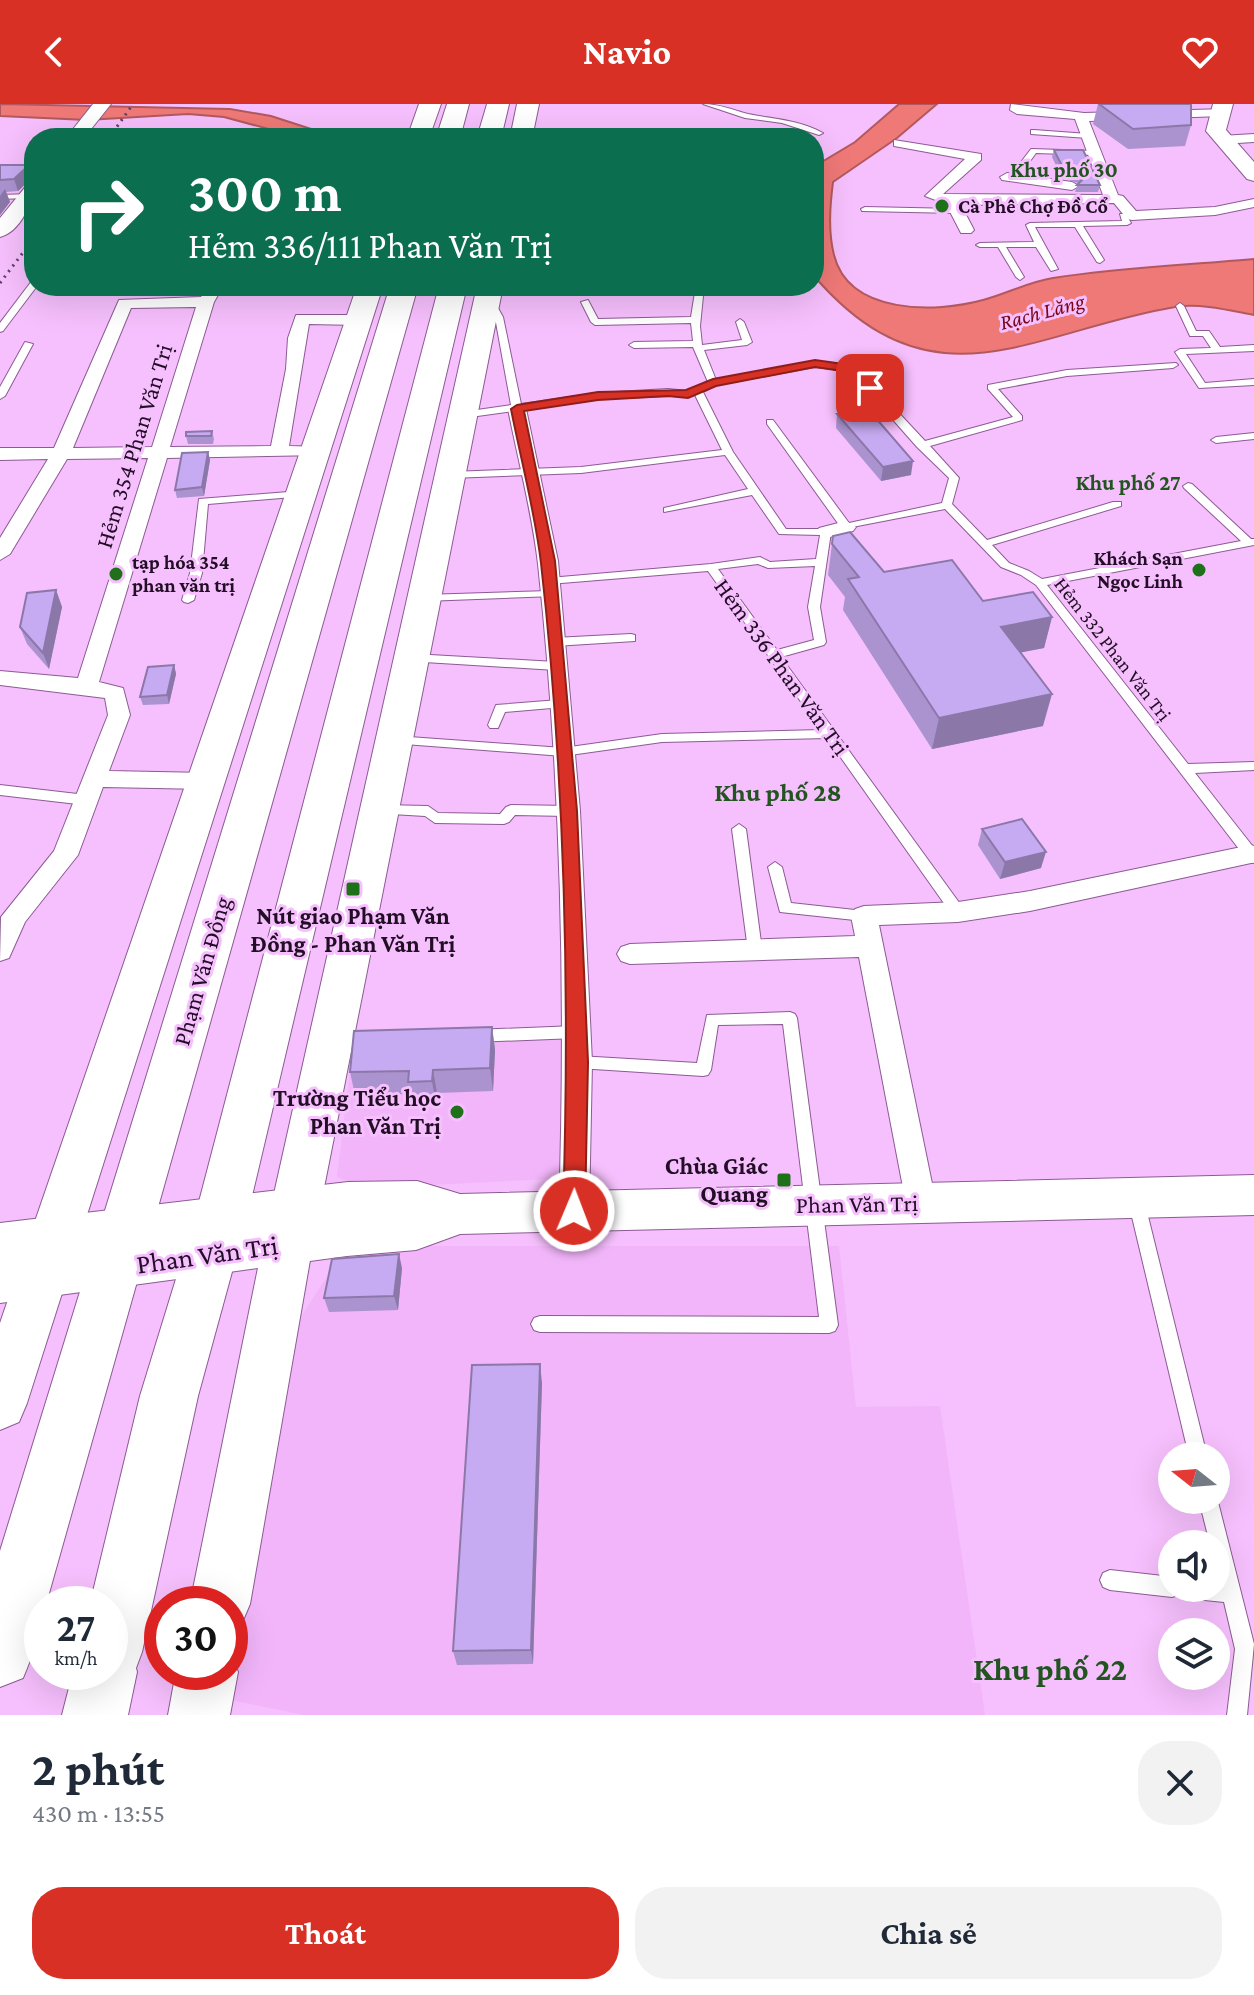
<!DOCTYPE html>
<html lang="vi">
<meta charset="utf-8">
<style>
body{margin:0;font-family:"Crimson Pro",serif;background:#f2f2f3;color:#1f2937;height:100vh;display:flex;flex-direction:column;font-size:30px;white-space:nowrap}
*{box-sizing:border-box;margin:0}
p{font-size:26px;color:#747a83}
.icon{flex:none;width:44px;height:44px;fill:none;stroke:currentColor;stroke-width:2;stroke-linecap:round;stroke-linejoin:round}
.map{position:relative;height:1611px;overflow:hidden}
.drawer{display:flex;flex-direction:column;background:#fff;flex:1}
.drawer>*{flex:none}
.guide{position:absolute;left:24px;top:24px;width:800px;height:168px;border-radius:32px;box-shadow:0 8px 32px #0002;background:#0b6e4f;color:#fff;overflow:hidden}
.needle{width:52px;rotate:287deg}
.controls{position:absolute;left:1158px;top:1338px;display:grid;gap:16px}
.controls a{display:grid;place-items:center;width:72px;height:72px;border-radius:50%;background:#fff;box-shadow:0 8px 32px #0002;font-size:40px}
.speed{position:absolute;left:24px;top:1482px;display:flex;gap:16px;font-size:40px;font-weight:700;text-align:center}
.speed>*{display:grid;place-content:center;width:104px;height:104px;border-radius:50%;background:#fff;box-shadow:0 8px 32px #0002;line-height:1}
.speed small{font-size:20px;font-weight:400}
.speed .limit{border:12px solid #d22;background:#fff;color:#111}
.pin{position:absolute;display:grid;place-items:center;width:68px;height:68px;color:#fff;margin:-34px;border-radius:16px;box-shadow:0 4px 12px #0006}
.me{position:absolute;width:88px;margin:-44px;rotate:1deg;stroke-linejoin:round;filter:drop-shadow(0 0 6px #0008)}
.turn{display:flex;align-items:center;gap:28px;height:168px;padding:0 32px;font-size:36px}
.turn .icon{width:104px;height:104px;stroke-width:2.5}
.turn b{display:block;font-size:56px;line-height:68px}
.round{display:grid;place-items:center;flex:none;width:84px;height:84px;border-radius:32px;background:#f2f2f3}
.headline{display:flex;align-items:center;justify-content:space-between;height:136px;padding:0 32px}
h1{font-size:48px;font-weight:700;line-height:60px}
.button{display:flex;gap:16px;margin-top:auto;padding:16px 32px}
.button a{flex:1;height:92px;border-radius:32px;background:#d93025;color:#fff;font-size:32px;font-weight:700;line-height:92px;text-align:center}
.button a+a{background:#f2f2f3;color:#1f2937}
header{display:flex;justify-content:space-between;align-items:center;height:104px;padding:0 32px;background:#d93025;color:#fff;font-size:36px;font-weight:700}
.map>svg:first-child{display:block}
</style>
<header><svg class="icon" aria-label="back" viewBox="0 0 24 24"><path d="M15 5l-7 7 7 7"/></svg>Navio<svg class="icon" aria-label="heart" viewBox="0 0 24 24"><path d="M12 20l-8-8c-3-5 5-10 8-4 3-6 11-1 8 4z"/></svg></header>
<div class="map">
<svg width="1254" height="1611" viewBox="0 0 1254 1611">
<rect width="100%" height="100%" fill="#f6bffd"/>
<!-- built -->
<path fill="#f2b5fa" d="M568 933 569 1074 367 1084 337 1073 353 943Z
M400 1142H839L856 1303 940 1302 985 1611H303L222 1594 230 1568V1553L297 1219 324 1177 340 1161Z"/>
<!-- water -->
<path fill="#ef7977" stroke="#b2595e" stroke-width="2" d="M0 0 230 5 271 12 339 34H302L224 13 188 10 87 16 0 12Z
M899 0H937L897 34 833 78C830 102 828 127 834 151 849 211 936 209 983 196 1006 190 1028 178 1053 174 1119 164 1187 161 1254 155V211C1228 206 1201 199 1175 203 1032 227 933 310 814 172V58L820 59 855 38Z"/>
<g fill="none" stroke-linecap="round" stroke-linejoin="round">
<defs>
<path id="service" d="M703 0C719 0 733 6 748 10 773 15 800 16 823 29L819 31 782 19 745 14Z
M1034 26 1088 30 1092 32 1088 34 1031 30V26Z
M1031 45 1095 47 1099 49 1095 51 1036 49 1028 60H1022L1021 58Z
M31 90 32 92 28 94 0 95V91Z
M865 103 957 105 961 107 957 109 862 107 861 105Z
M1120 110H1132L1136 112 1128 114 1131 119 1127 121 1083 122 1104 156 1100 159 1097 158 1075 123H1035L1058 165 1051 167 1036 143H1006L1024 173 1020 176 1016 173 998 143H980L976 141 980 139 1034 138 1026 121 1030 119 1122 117Z
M34 177V182H37L3 227 0 228V219L31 178Z
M696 182H704L700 222 702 241 742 236 736 218 740 215 744 218 752 238 747 241 704 246 716 276 815 257 856 263 925 337 1013 313 988 285V281L1067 266 1176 259 1178 261 1173 264 1067 272 998 285 1022 312V316L930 342 959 374 952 400 987 436 1113 398H1121V402L992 441 1009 459 1029 467 1042 475 1241 437 1184 384 1183 382 1188 379 1192 380 1251 435H1254V441L1047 481 1188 660 1254 658V666L1195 669 1254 744V759L1249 758 1036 481 1021 471 1001 463 945 405 842 425 767 320V316H773L849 419 942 399 949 374 917 343 850 267 815 263 716 281 703 288 733 348 786 425H826L831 428 820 503 826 538 824 541 781 553 963 804 965 808 963 812H953L827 634 662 638 563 652 391 639 389 636 395 632 563 644 662 630 821 626 708 467 549 480 543 477 549 474 711 460 760 453 770 458 816 455 820 431 779 430 752 391 664 408V404L748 385 725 351 581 369 450 374 445 371 450 368 581 363 722 346 695 291 598 295 463 314 458 311 463 308 511 301 495 213 484 194 485 192H491L503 213 521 300 598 289 668 285 688 287 708 278 693 243 634 244 629 241 634 238 693 237 691 219 595 221 591 218 581 198 588 196 598 215 691 213ZM758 460 768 464 815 462 808 503 814 536 777 546 718 465Z
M1180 199 1184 202 1196 227H1209L1220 243 1254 241V247L1186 250 1205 279 1254 275V281L1199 284 1175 248 1180 245 1211 244 1203 232H1190L1176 202Z
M25 238 33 240 5 292 0 295V283Z
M1254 329V335L1216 339 1211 336 1216 333Z
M301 387 306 390 305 392 208 400 202 469 194 496 188 499 184 498 182 496 190 469 199 395Z
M550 487 554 488V492L424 497 418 494 424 491Z
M631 530 635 531V537L554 542 548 538 554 534Z
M412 550 556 558 562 562 556 566 408 557V551Z
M559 596 565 600 563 603 505 608 498 624H490L488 621 496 601Z
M0 681 86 691 93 696 86 701 0 691Z
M380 701 428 702 438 709 500 710 506 703 511 701 568 702 575 707 568 712 515 711 509 718 504 720 435 719 425 712 375 709 373 706Z
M739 720 746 725 762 846 760 850H750L748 846 732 725Z
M775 758 782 763 791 799 864 807 869 808 871 812 869 816 864 817 780 808 768 763Z
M790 908 795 910 797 914 838 1221 835 1227 829 1229 540 1228 534 1226 531 1220 534 1214 540 1212 819 1213 783 920 718 921 711 966 708 971 703 972 578 964 573 962 570 958 573 954 578 952 697 959 707 911Z
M576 922 581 924 584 928 581 932 576 934 475 938 470 936 467 932 470 928 475 926Z
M1136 1089 1142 1091 1144 1096 1207 1352H1189L1128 1096 1130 1091Z
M1216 1390 1254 1540 1247 1611H1227L1235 1545 1224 1498 1185 1494 1178 1491 1172 1493 1110 1486 1103 1483 1100 1476 1103 1469 1110 1466 1172 1473V1484H1216V1477L1219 1478 1216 1466V1440H1210L1199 1396H1216Z"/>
<path id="minor" d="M1011 0 1084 9 1226 5V11L1221 12 1089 17 1118 91 1123 92 1136 107 1215 103 1254 95V103L1215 111 1132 116 1127 115 1114 99 961 101 974 126 971 129H961L946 100 925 92 965 55 894 42V36L981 50V56L943 90 1103 91 1075 15 1017 10 1010 6Z
M1254 30V38L1221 40 1214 36 1221 32Z
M1007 69 1072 78 1079 82 1072 86 1002 76 1000 73Z
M207 182H223L214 198 170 343 271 342 286 265 288 234 296 211H358L366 216 358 221 309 220 289 342 322 343 324 347 322 351 167 354 99 578 123 584 130 611 109 667 206 669 214 671 218 677 214 683 206 685 103 683 78 751 25 818 9 854 0 857 1 813 54 747 108 611 105 594 0 581V567L78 574 148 354 67 355 10 450 0 456V434L48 355 0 356V344H54L119 196 201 193ZM196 203 152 343 73 344 131 204Z
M517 300 526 305 558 457 580 707 592 958 589 1107 585 1117 574 1121 563 1117 559 1107C566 892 561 674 538 460 532 408 518 356 508 305Z
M846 417 856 423 853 427 826 434 816 428 819 424Z
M1251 741 1254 742V758L1251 759 1030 807 958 818 879 821 936 1099 932 1109 921 1113 910 1109 906 1099 859 853 630 860 621 857 617 850 621 843 630 840 855 832 851 812 855 805 864 802 958 798 1030 787Z"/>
<path id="tertiary" d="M93 0H111L84 34H66Z
M34 79C34 98 20 128 0 133V114L27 81Z"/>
<path id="secondary" d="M1213 0H1233L1226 26 1254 58V77L1247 75 1206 27Z
M1254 1071V1111L460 1130 416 1146 347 1152 0 1199V1119L348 1078 417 1077 460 1090Z"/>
<path id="primary" d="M419 0H441L429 34H407Z
M517 0H539L532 34H510Z
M357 182H383L27 1299 19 1318 0 1326V1219Z
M477 182H503L313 1139 250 1500 241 1521 230 1526V1500H190L263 1139Z
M230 1549 238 1568 230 1611H168L176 1568H230Z"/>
<path id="trunk" d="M447 0H469L460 34H436Z
M487 0H509L501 34H477Z
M390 182H418L46 1500H42C42 1526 33 1550 23 1574L0 1583V1447Z
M439 182H467L247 1113 198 1292 142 1548 136 1564 137 1568 128 1611H62L73 1568H110V1500H90L140 1292 195 1113Z"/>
</defs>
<!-- service casing -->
<use href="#service" stroke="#8c5b93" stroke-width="2"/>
<!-- minor casing -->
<use href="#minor" stroke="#8c5b93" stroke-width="2"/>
<!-- tertiary casing -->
<use href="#tertiary" stroke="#8c5b93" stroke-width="2"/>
<!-- secondary casing -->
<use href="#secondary" stroke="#8c5b93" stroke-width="2"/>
<!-- primary casing -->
<use href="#primary" stroke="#8c5b93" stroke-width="2"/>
<!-- trunk casing -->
<use href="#trunk" stroke="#8c5b93" stroke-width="2"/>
<!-- service -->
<use href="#service" fill="#fff" fill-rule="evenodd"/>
<!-- minor -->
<use href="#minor" fill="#fff" fill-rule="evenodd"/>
<!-- tertiary -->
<use href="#tertiary" fill="#fff" fill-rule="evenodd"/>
<!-- secondary -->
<use href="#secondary" fill="#fff" fill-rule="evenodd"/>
<!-- primary -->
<use href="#primary" fill="#fff" fill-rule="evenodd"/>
<!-- trunk -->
<use href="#trunk" fill="#fff" fill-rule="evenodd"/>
<!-- rail -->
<path stroke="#5f4163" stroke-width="3" stroke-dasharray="2 5" stroke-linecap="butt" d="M109 34 133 0
M0 179 34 134"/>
</g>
<!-- wall -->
<path fill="#ab93d0" d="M1098 0 1191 21 1185 42 1128 45 1093 20Z
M1054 46 1100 81 1098 88H1075L1078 79 1062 74 1052 53Z
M0 61 33 73 18 87 6 88 10 98 0 111Z
M837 310 911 371 881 377 836 324Z
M212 327 214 335 213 340H188L186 332Z
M208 348 210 356 204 392 177 394 175 386Z
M833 432 884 468 983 497 1052 513 1044 544 1021 548 1043 622 932 645 843 506 845 493 828 471Z
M56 486 62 503 49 565 27 540 20 523Z
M174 561 176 570 169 600 143 601 140 593Z
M982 725 1041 764 1000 775 978 741Z
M492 923 495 946 493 987 437 989 436 1000 412 1001 410 990 355 991 350 968Z
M402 1164 398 1206 329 1208 324 1194Z
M542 1279 533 1560 457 1561 453 1547Z"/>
<!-- shaded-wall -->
<path fill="#8b78a9" d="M29 61 33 73 18 87 14 75Z
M5 85 10 98 0 111V92Z
M208 348 210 356 204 392 202 383Z
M913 357 911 371 881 377 883 363Z
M56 486 62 503 49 565 43 549Z
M1052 513 1044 544 994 554 1001 523Z
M174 561 176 570 169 600 167 591Z
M1052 590 1043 622 932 645 939 614Z
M1046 748 1041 764 1000 775 1005 758Z
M492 923 495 946 493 987 490 964Z
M433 966 437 989 436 1000 432 977Z
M399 1150 402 1164 398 1206 394 1192Z
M540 1260 542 1279 533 1560 531 1546Z"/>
<!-- building -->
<path fill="#c7abf2" stroke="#8b78a9" stroke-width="2" d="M1099 0H1191V21L1133 25Z
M152 29 184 31 181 34H148Z
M1054 46H1083L1100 81H1077L1084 74 1064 66Z
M0 61H29L14 75 0 76Z
M868 305 913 357 883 363 837 310Z
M212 327 211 332H186V328Z
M208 348 202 383 175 386 182 349Z
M850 428 884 468 952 456 983 497 1033 488 1052 513 1001 523 1052 590 939 614 848 475 859 473 832 440 833 432Z
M56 486 43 549 20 523 27 489Z
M174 561 167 591 140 593 148 563Z
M1022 715 1046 748 1005 758 982 725Z
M492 923 490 964 433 966 432 977 408 978 409 967 350 968 354 927Z
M399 1150 394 1192 324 1194 332 1155Z
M540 1260 531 1546 453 1547 472 1261Z"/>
<!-- route -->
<path fill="#d93025" stroke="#8d1f18" stroke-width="2" d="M815 256 857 262 876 284 866 287 849 268 815 263 716 282 688 294 668 292 598 296 524 307 555 457 577 707 588 958 585 1107 582 1114 574 1116 566 1114 563 1107C570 892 565 673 541 459 535 408 521 356 511 305L517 301 598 288 686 286 713 275Z"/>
<!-- markers -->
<g fill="#1e7119" stroke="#f6bffd" stroke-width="3">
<circle cx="942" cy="102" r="8"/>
<circle cx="1199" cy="466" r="8"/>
<circle cx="116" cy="470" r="8"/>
<rect x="345" y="777" width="16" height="16" rx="4"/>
<circle cx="457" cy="1008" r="8"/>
<rect x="776" y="1068" width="16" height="16" rx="4"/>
</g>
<g text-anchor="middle" stroke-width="6" stroke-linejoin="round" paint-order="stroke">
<!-- far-poi labels -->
<g font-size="20" font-weight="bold" fill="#220e25" stroke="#f6bffd" text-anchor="start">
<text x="958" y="109">Cà Phê Chợ Đồ Cổ</text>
<text x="1183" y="461" text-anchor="end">Khách Sạn<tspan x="1183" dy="23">Ngọc Linh</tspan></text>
<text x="132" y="465">tạp hóa 354<tspan x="132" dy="23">phan văn trị</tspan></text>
</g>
<!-- far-street labels -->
<g font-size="20" fill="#220e25" stroke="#f6bffd">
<text transform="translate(1113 545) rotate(52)" y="7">Hẻm 332 Phan Văn Trị</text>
</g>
<!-- far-neighbourhood labels -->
<g font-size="22" font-weight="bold" fill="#21541e" stroke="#f6bffd">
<text x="1064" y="73">Khu phố 30</text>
<text x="1128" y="386">Khu phố 27</text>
</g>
<!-- far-water labels -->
<g font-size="22" font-style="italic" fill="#760718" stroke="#f6bffd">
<text transform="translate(1042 207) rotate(-15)" y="8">Rạch Lăng</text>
</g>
<!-- street labels -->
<g font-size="24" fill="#220e25" stroke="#f6bffd">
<text transform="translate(134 342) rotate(-73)" y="8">Hẻm 354 Phan Văn Trị</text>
<text transform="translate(782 563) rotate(54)" y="8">Hẻm 336 Phan Văn Trị</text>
<text transform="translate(202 867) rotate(-74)" y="8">Phạm Văn Đồng</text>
<text transform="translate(857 1100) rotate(-1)" y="8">Phan Văn Trị</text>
</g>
<!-- poi labels -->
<g font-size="24" font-weight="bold" fill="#220e25" stroke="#f6bffd" text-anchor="end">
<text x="353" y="820" text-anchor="middle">Nút giao Phạm Văn<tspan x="353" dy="28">Đồng - Phan Văn Trị</tspan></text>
<text x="441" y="1002">Trường Tiểu học<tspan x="441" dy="28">Phan Văn Trị</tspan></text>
<text x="768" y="1070">Chùa Giác<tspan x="768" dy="28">Quang</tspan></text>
</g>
<!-- neighbourhood labels -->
<g font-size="26" font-weight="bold" fill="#21541e" stroke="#f6bffd">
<text x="778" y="697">Khu phố 28</text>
</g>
<!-- near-street labels -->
<g font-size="28" fill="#220e25" stroke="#f6bffd">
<text transform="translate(207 1150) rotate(-8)" y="10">Phan Văn Trị</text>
</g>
<!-- near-neighbourhood labels -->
<g font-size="32" font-weight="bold" fill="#21541e" stroke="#f6bffd">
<text x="1050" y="1576">Khu phố 22</text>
</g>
</g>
</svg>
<div class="controls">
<a><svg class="needle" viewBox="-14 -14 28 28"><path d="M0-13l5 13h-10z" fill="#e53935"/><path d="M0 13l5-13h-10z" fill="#747a83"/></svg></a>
<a><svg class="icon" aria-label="sound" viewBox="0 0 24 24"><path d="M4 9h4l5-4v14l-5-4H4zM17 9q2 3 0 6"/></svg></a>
<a><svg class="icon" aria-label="layers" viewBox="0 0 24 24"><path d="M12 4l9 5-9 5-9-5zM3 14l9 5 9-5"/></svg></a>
</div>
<div class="speed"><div>27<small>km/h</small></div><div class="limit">30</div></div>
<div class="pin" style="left:870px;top:284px;background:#d93025"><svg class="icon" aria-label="arrive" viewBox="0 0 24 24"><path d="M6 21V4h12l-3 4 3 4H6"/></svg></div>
<svg class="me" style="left:574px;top:1107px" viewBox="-20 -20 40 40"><circle r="17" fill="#d93025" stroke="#fff" stroke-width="3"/><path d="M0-11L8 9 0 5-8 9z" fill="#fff"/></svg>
<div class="guide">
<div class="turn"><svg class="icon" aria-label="right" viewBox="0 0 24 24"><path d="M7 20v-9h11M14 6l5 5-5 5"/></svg><div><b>300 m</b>Hẻm 336/111 Phan Văn Trị</div></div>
</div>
</div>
<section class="drawer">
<div class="headline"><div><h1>2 phút</h1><p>430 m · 13:55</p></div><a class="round"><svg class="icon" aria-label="close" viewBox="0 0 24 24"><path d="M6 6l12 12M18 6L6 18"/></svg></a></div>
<div class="button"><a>Thoát</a><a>Chia sẻ</a></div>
</section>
